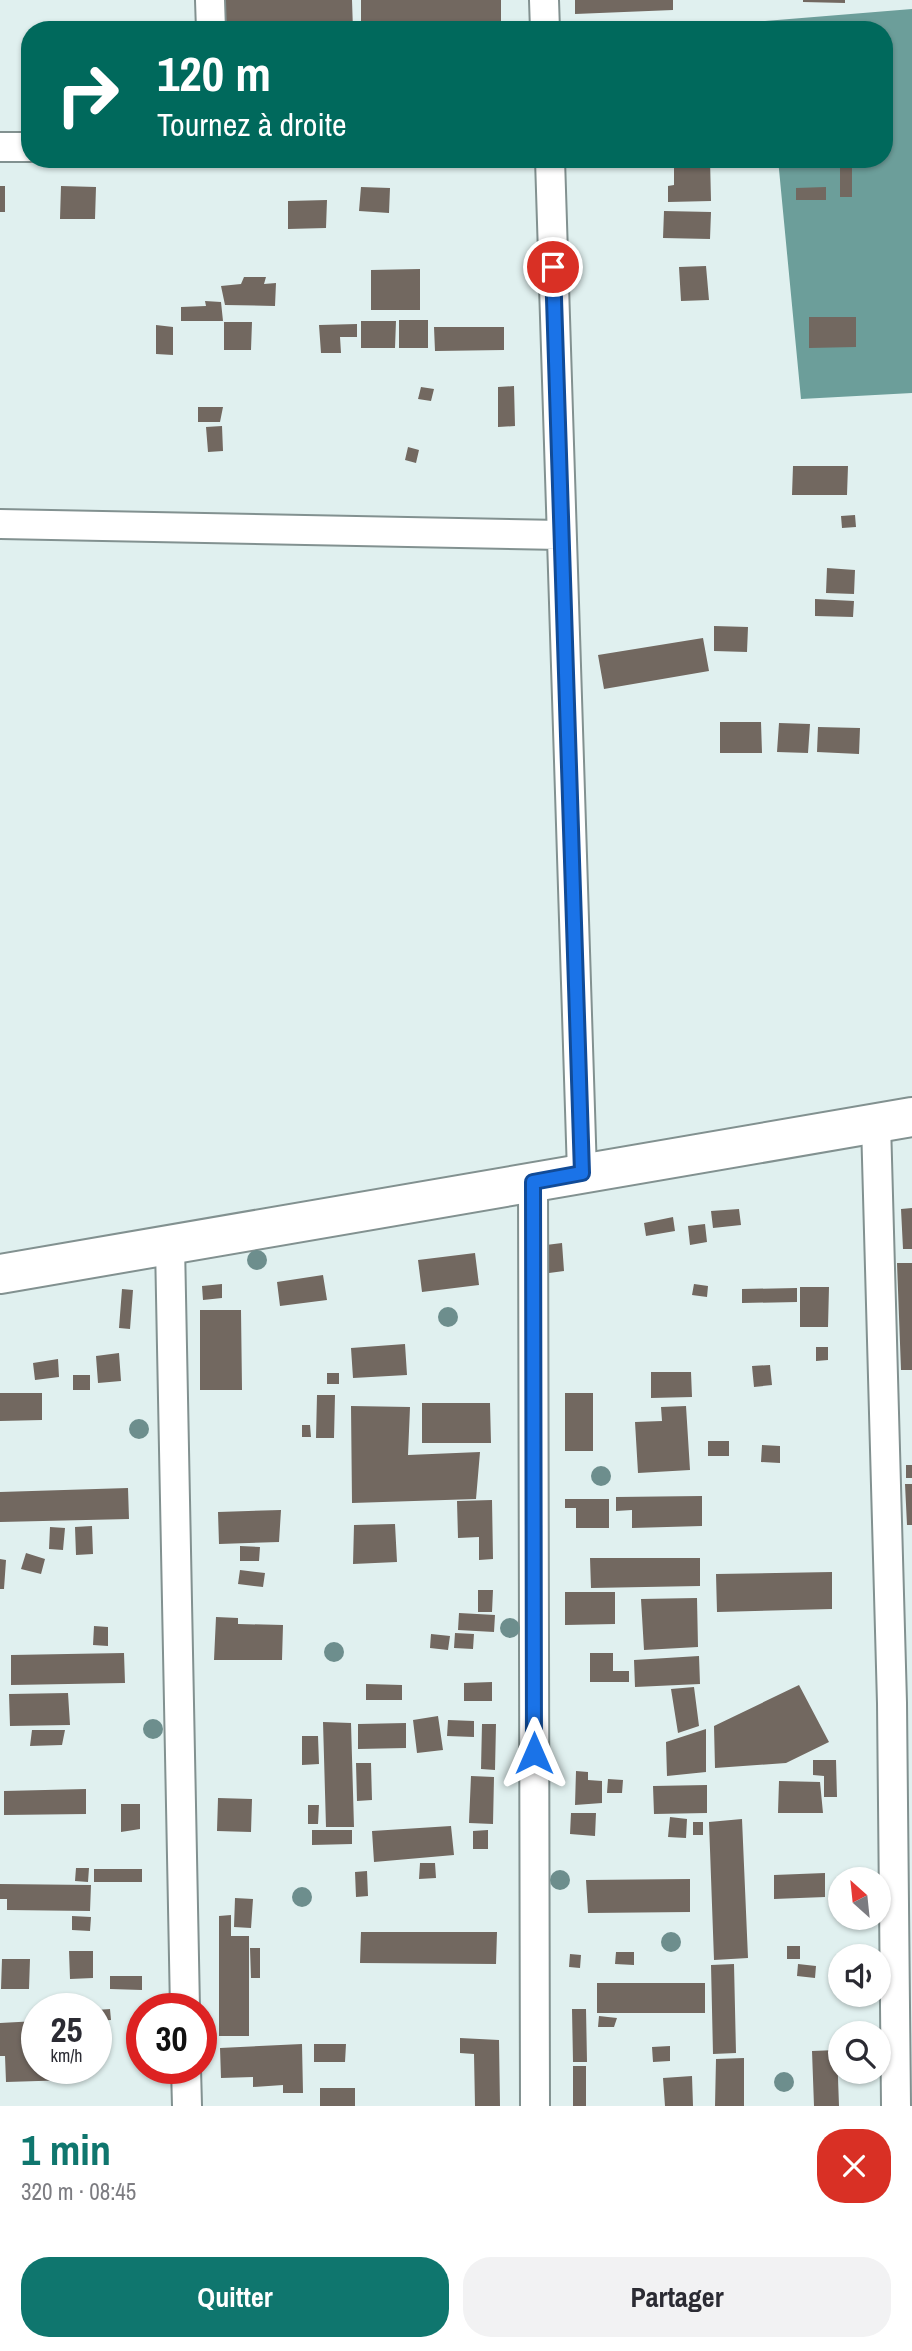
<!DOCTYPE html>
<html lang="fr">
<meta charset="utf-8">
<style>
body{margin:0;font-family:"Archivo Narrow",sans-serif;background:#f2f2f3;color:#2b2b33;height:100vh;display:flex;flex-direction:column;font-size:26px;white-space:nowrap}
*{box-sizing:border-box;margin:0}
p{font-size:23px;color:#7c7c81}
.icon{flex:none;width:38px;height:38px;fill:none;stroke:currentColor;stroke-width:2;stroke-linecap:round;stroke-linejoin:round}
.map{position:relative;height:2106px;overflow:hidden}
.sheet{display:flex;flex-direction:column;background:#fff;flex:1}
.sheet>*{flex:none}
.guide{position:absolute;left:21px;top:21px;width:872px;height:147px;border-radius:28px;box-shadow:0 2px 5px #0004;background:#00695c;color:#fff;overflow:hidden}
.needle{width:46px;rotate:333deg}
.buttons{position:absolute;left:828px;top:1867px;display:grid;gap:14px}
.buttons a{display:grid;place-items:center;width:63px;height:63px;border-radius:50%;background:#fff;box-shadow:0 2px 5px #0004;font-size:35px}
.speed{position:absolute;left:21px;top:1993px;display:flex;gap:14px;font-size:35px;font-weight:700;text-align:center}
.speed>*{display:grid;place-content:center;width:91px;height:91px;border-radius:50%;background:#fff;box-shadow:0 2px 5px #0004;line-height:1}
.speed small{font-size:18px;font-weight:400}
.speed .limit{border:10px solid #d22;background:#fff;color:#111}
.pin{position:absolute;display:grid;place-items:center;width:60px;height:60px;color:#fff;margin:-30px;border:4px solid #fff;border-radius:50%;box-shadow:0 2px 7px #0007}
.me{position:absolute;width:77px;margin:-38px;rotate:0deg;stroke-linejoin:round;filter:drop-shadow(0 0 5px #0008)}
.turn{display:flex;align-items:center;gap:24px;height:147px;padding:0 21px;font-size:32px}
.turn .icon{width:91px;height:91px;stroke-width:2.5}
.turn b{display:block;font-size:49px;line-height:60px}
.round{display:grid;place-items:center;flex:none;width:74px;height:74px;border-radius:28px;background:#f2f2f3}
.head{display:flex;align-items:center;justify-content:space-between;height:119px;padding:0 21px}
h1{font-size:42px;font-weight:700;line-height:52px;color:#0f766e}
.button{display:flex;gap:14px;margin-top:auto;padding:14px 21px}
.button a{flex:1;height:80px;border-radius:28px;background:#0f766e;color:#fff;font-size:28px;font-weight:700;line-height:80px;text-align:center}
.button a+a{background:#f2f2f3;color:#2b2b33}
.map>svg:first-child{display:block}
</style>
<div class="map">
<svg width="912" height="2106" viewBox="0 0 912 2106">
<rect width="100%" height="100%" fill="#e0f0ef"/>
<!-- water -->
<path fill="#6c9e9a" d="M912 9V393L801 399 778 159H884V30H766L765 21Z"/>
<!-- building -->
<path fill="#726860" d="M220 0H352L353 30H220Z
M361 0H501V30H361Z
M575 0H673V10L575 14Z
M803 0H845V3L803 2Z
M674 159H710L711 201 668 202V186L674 185Z
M840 164H852V197H840Z
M0 186H5V212H0Z
M61 186 96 187 95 219H60Z
M361 187 390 188 389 213 359 211Z
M826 187V200H796V188Z
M327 200 326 228 288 229V201Z
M664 211 711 212 710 239 663 238Z
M706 266 709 300 681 301 679 267Z
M420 269V310H371V270Z
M244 277H266L264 284 276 283 275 306 225 305 221 286 241 284Z
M205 301 221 302 223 321H181V307L206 306Z
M809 317H856V347L809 348Z
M399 320H428V348H399Z
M361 321H396L395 348H361Z
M224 322H252L251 350H224Z
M357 324V337H340L341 353H321L319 325Z
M156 325 173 327V355L156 354Z
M434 327H504V350L435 351Z
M514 386 515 426 498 427V387Z
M421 387 434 389 431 401 418 399Z
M198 407H223L220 422H198Z
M222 426 223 451 208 452 206 427Z
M408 447 419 450 416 463 405 460Z
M793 466H848L847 495H792Z
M855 515 856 527 842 528 841 516Z
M827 568 855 570 854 594 826 593Z
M815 599 854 601 853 617 815 616Z
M714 626 748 627 747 652 714 651Z
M703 638 709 671 604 689 598 655Z
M720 722H761L762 753H720Z
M779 723 810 724 808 753 777 752Z
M818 727 860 728 859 754 817 752Z
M912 1208V1249H903L901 1209Z
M739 1209 741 1225 713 1228 711 1211Z
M673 1217 675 1231 646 1236 644 1223Z
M705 1224 707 1242 690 1245 688 1226Z
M562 1243 564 1271 549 1273 546 1245Z
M475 1253 479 1285 422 1292 418 1260Z
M897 1263H912V1370H901Z
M323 1275 327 1300 280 1306 277 1282Z
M222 1284V1298L203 1300 202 1286Z
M694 1284 708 1286 707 1297 692 1295Z
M800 1287H829L828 1327H800Z
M797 1288V1302L742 1303V1289Z
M122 1289 133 1290 130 1329 119 1328Z
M200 1310H241L242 1390H200Z
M405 1344 407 1375 353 1378 351 1348Z
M816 1347H828V1360L816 1361Z
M119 1353 121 1381 98 1383 96 1356Z
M58 1359 59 1377 35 1380 33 1363Z
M770 1365 772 1385 754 1387 752 1366Z
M651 1372H691L692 1397 651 1398Z
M327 1373H339V1384H327Z
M73 1375H90V1390H73Z
M0 1393H42V1420L0 1421Z
M565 1393H593V1451H565Z
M317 1395H335L334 1438H316Z
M422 1403H490L491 1443H422Z
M351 1406 410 1407 408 1455 480 1452 476 1499 352 1503Z
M686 1406 690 1470 638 1473 635 1422 662 1421 661 1407Z
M302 1425H310L311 1437H302Z
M708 1441H729V1456H708Z
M762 1445 780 1446V1463L761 1462Z
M906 1465H912V1478H906Z
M905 1484H912V1525H907Z
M128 1488 129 1519 0 1522V1492Z
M702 1496V1526L632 1528V1510L616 1511V1497Z
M565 1499H609V1528H576V1508H565Z
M492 1500 493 1559 479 1560V1537L458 1538 457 1501Z
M281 1510 279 1542 219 1544 218 1512Z
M395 1524 397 1562 353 1564 354 1525Z
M92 1526 93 1554 76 1555 75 1527Z
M50 1527 65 1528 63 1550 49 1549Z
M240 1546 260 1547 259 1561H240Z
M26 1553 45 1559 41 1574 21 1569Z
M590 1558H700V1586L591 1588Z
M0 1559 6 1560 4 1589H0Z
M240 1570 265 1573 263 1587 238 1584Z
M832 1572V1609L717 1612 716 1574Z
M478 1590H493L492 1612H478Z
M565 1592H615V1624L565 1625Z
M697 1598 698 1647 644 1650 641 1599Z
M459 1613 495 1615 494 1632 458 1630Z
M216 1617 238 1618V1624L283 1625 282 1660H214Z
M94 1626 108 1627V1646L93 1645Z
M455 1633 474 1634 473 1649 454 1648Z
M431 1634 450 1636 448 1650 430 1648Z
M124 1653 125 1683 11 1685V1655Z
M590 1653H613V1671H629V1682H590Z
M699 1656 700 1684 635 1687 634 1660Z
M492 1682V1701H464V1683Z
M366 1684 402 1685V1700H366Z
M799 1685 829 1742 786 1763 715 1768 714 1726Z
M694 1687 699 1726 678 1733 671 1689Z
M68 1693 70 1725 10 1726 9 1694Z
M438 1716 443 1750 417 1753 413 1720Z
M448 1720 474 1721V1737L447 1736Z
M323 1722 351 1723 354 1827H326Z
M406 1723V1748L358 1749V1724Z
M482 1724H496L495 1770 481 1769Z
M706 1729V1772L667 1776 666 1742Z
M32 1730H65L62 1745 30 1746Z
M302 1736H318L319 1764 302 1765Z
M813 1760H836L837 1797H824V1776L813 1775Z
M356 1763H371L372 1800 357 1801Z
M576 1771 588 1772V1780L602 1781V1803L575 1805Z
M471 1776 494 1777 493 1824 469 1823Z
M608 1779 623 1780 622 1793H607Z
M779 1781 820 1782 823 1813H778Z
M707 1785V1813L654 1814 653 1786Z
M86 1789V1814L4 1815V1791Z
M218 1798 252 1799 251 1832 217 1831Z
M121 1804H140V1829L121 1832Z
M308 1805H319L318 1824H308Z
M571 1813H596L595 1836 570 1834Z
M670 1817 687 1819 686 1838 668 1837Z
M742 1819 748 1958 714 1960 709 1822Z
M693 1822H703V1835H693Z
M451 1826 454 1855 374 1862 372 1831Z
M312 1830H352V1844L312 1845Z
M488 1830V1849H473V1831Z
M420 1863H435L436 1878 419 1879Z
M76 1868H89L88 1882 75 1881Z
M94 1869H142V1882H94Z
M367 1871 368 1896 356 1897 355 1872Z
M825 1873V1897L774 1899V1875Z
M690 1879V1912L588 1913 586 1880Z
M0 1884 91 1885 90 1911 7 1910V1899H0Z
M235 1898 253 1899 251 1928 234 1927Z
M231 1915V1936H249V2036H219V1916Z
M72 1916 91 1917 90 1931 72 1930Z
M361 1932H497L496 1964 360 1963Z
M787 1946H800V1959H787Z
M250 1948H260V1978H251Z
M69 1951H93V1978L70 1979Z
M616 1952H634V1965L615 1964Z
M570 1954 581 1955 580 1968 569 1967Z
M2 1959H30L29 1989H1Z
M734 1964 736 2053 713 2054 711 1965Z
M798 1964 816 1966 815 1978 797 1976Z
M110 1976H142V1990L110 1989Z
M597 1983H705V2013H597Z
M110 2009 111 2020 96 2021V2010Z
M572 2009H586L587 2062H573Z
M599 2016 617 2018 614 2027H598Z
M37 2021V2053L22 2055 37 2054V2068H70L71 2080 6 2082 5 2056H0V2023Z
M460 2038 499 2040 500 2106H475L474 2054 460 2053Z
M302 2044 303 2093H283V2085L253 2087V2077L221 2078 220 2048Z
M314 2044H346L345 2062H314Z
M670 2046V2061L653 2062 652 2047Z
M837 2050 839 2106H814L812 2051Z
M744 2058V2106H715L716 2059Z
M573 2066H586V2106H573Z
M692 2076 693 2106H665L663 2078Z
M320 2088H355V2106H320Z"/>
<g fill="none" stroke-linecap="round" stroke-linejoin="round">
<defs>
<path id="minor" d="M210 0 211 30
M544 0 545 30
M0 147H30
M550 159 582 1173
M0 524 561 535
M876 1123 892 1703 896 2106
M533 1182 535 2106
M170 1245 185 2009
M186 2068 187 2106"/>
<path id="secondary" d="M0 1274 912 1117"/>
</defs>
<!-- minor casing -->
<use href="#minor" stroke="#829190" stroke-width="32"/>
<!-- secondary casing -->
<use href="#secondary" stroke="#829190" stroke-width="42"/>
<!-- minor -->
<use href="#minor" stroke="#fff" stroke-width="28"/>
<!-- secondary -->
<use href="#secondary" stroke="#fff" stroke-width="38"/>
</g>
<!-- trees -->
<g fill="#6d8e8d">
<circle cx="257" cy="1260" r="10"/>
<circle cx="448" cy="1317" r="10"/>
<circle cx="139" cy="1429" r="10"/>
<circle cx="601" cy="1476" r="10"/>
<circle cx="510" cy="1628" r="10"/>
<circle cx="334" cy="1652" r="10"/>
<circle cx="153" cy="1729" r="10"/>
<circle cx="560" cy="1880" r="10"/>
<circle cx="302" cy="1897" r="10"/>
<circle cx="671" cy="1942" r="10"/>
<circle cx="784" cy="2082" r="10"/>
</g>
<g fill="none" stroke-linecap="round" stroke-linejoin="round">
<defs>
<path id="route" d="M534 1753 533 1182 582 1173 553 267"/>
</defs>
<!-- route casing -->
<use href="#route" stroke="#114b97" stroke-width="18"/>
<!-- route -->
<use href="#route" stroke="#1a73e8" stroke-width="12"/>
</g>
</svg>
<div class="buttons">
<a><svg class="needle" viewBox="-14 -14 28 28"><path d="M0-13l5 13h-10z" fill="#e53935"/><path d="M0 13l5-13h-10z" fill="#7c7c81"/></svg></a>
<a><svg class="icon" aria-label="sound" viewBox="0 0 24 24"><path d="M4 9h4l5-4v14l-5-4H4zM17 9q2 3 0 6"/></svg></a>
<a><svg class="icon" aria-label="search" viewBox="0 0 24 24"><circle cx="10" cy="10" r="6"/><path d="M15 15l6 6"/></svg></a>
</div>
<div class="speed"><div>25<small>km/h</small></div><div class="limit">30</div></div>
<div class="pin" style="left:553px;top:267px;background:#d93025"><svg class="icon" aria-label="arrive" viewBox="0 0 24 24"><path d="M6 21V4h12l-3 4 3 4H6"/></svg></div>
<svg class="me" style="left:534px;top:1753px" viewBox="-20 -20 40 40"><path d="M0-17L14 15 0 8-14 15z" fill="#1a73e8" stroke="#fff" stroke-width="4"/></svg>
<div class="guide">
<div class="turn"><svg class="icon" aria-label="right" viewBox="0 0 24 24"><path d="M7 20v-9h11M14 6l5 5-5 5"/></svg><div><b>120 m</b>Tournez à droite</div></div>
</div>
</div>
<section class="sheet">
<div class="head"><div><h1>1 min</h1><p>320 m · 08:45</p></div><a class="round" style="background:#d93025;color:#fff"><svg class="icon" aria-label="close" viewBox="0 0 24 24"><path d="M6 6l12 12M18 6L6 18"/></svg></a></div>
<div class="button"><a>Quitter</a><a>Partager</a></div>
</section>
